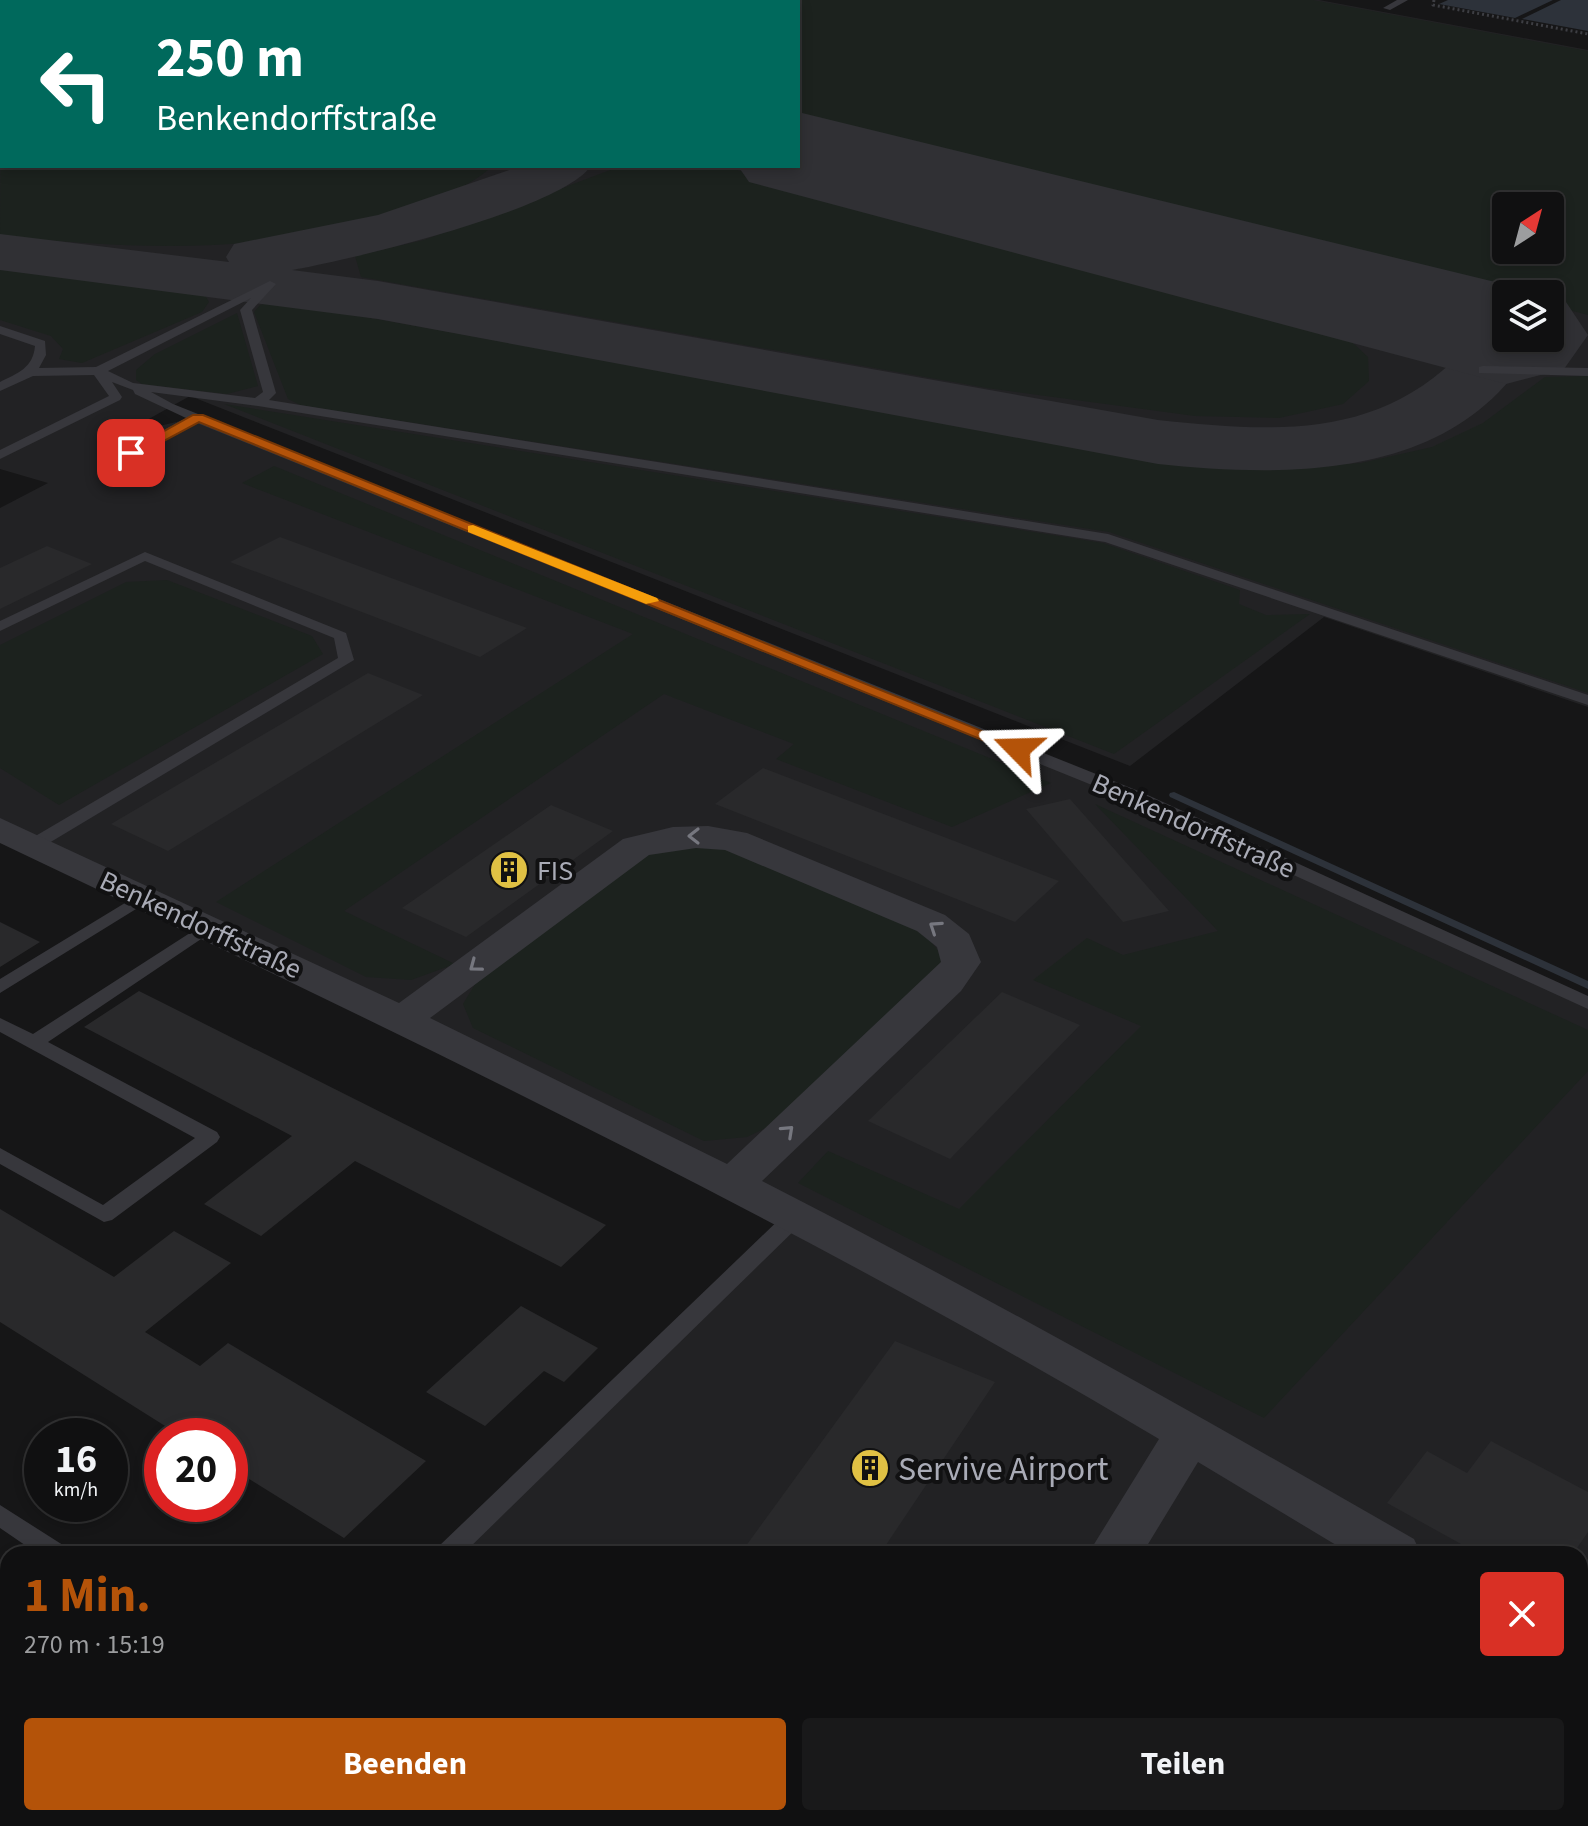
<!DOCTYPE html>
<html lang="de">
<meta charset="utf-8">
<style>
body{margin:0;font-family:"Source Sans 3",sans-serif;background:#19191a;color:#f1f3f6;height:100vh;display:flex;flex-direction:column;font-size:30px;white-space:nowrap}
*{box-sizing:border-box;margin:0}
p{font-size:26px;color:#9c9d9f}
.icon{flex:none;width:44px;height:44px;fill:none;stroke:currentColor;stroke-width:2;stroke-linecap:round;stroke-linejoin:round}
.map{position:relative;flex:1;overflow:hidden}
.details{position:absolute;left:0px;top:1546px;width:1588px;height:280px;display:flex;flex-direction:column;background:#101011;border-radius:24px 24px 0 0;box-shadow:0 4px 12px #0003,0 0 0 2px #303031}
.details>*{flex:none}
.guide{position:absolute;left:0px;top:0px;width:800px;height:168px;box-shadow:0 4px 12px #0003,0 0 0 2px #303031;background:#00695c;color:#fff;overflow:hidden}
.needle{width:52px;rotate:36deg}
.buttons{position:absolute;left:1492px;top:192px;display:grid;gap:16px}
.buttons a{display:grid;place-items:center;width:72px;height:72px;border-radius:8px;background:#101011;box-shadow:0 4px 12px #0003,0 0 0 2px #303031;font-size:40px}
.speed{position:absolute;left:24px;top:1418px;display:flex;gap:16px;font-size:40px;font-weight:700;text-align:center}
.speed>*{display:grid;place-content:center;width:104px;height:104px;border-radius:50%;background:#101011;box-shadow:0 4px 12px #0003,0 0 0 2px #303031;line-height:1}
.speed small{font-size:20px;font-weight:400}
.speed .limit{border:12px solid #d22;background:#fff;color:#111}
.pin{position:absolute;display:grid;place-items:center;width:68px;height:68px;color:#fff;margin:-34px;border-radius:16px;box-shadow:0 4px 12px #0006}
.me{position:absolute;width:88px;margin:-44px;rotate:292deg;stroke-linejoin:round;filter:drop-shadow(0 0 6px #0008)}
.turn{display:flex;align-items:center;gap:28px;height:168px;padding:0 24px;font-size:36px}
.turn .icon{width:104px;height:104px;stroke-width:2.5}
.turn b{display:block;font-size:56px;line-height:68px}
.round{display:grid;place-items:center;flex:none;width:84px;height:84px;border-radius:8px;background:#19191a}
.overview{display:flex;align-items:center;justify-content:space-between;height:136px;padding:0 24px}
h1{font-size:48px;font-weight:700;line-height:60px;color:#b45309}
.action{display:flex;gap:16px;margin-top:auto;padding:16px 24px}
.action a{flex:1;height:92px;border-radius:8px;background:#b45309;color:#fff;font-size:32px;font-weight:700;line-height:92px;text-align:center}
.action a+a{background:#19191a;color:#f1f3f6}
.map>svg:first-child{display:block}
</style>
<div class="map">
<svg width="1588" height="1826" viewBox="0 0 1588 1826">
<rect width="100%" height="100%" fill="#161617"/>
<!-- built -->
<path fill="#222224" fill-rule="evenodd" d="M0 0H1319L1588 50V707L1324 617 1130 766 190 396 120 435 198 417 1135 796 1588 1003V1826H253L257 1818H1580V1554H447L794 1218 0 829V508L48 483 0 469ZM2 2H798V166H2ZM1506 206H1550V250H1506ZM1506 294H1550V338H1506Z"/>
<!-- green -->
<path fill="#1c221e" fill-rule="evenodd" d="M320 0H1313L1588 51V315L1550 305V294L1506 295 798 119V2ZM1506 206H1550V250H1506Z
M1 70 2 166H493C465 190 430 203 395 214 265 256 133 249 0 236Z
M621 166H722L1339 330 1368 357 1369 381 1343 404 1279 418 1195 416 987 388 361 277 355 256 424 240Z
M0 267 184 287 204 293 209 302 202 312 82 363 59 359 63 349 51 336 0 320Z
M276 301 1185 464 1264 469 1361 463 1432 447 1483 423 1545 377 1588 376V693L1109 532 300 405 288 399 254 312 260 305Z
M237 313 258 386 227 394 142 384 136 380V370L155 354Z
M224 404 1103 543 1240 590 1239 604 1266 615 1310 614 1114 754Z
M274 466 1051 783 952 827 776 759 794 744 664 694 344 911 455 964 411 980 366 977 216 902 633 634 242 483Z
M167 580 312 636 323 654 59 805 0 768V645L126 582Z
M1095 804 1588 1030V1071L1264 1418 798 1183 828 1151 959 1209 1141 1026 1033 980 1087 938 1123 955 1218 931Z
M683 846 727 849 920 929 942 955 937 980 788 1117 747 1137 704 1141 473 1028 463 1004 480 976 646 853Z"/>
<!-- water -->
<path fill="#2d323a" d="M1448 0H1553L1515 18 1439 4Z
M1561 0H1588V31L1522 19Z"/>
<g fill="none" stroke-linecap="round" stroke-linejoin="round">
<!-- stream -->
<path fill="#2d323a" fill-rule="evenodd" d="M1174 792 1588 981V989L1170 797 1169 795 1170 793Z"/>
<!-- taxiway -->
<path fill="#303034" fill-rule="evenodd" d="M521 166H591C560 210 350 260 292 270L378 281 1158 420C1266 431 1370 441 1454 360L1451 347 1435 324 1444 310C1467 304 1506 304 1506 338H1512L1522 364C1441 480 1284 477 1158 464L378 319 0 270V234L229 262 226 257 234 244 378 215Z"/>
<!-- runway -->
<path fill="#303034" fill-rule="evenodd" d="M144 0H266L268 2H146Z
M798 112 1544 294H1506V338H1550V295L1564 299 1588 335 1564 369 1506 384 749 182 738 166H798Z"/>
</g>
<!-- building -->
<path fill="#29292b" d="M280 537 527 628 480 657 230 562Z
M47 546 92 564 0 609V568Z
M368 673 423 695 168 851 111 824Z
M763 768 1059 881 1015 922 715 804Z
M1070 799 1169 911 1123 922 1026 809Z
M551 805 613 831 466 937 402 908Z
M0 922 40 942 0 967Z
M139 991 606 1225 561 1267 355 1161 261 1236 204 1204 292 1136 84 1027Z
M1002 992 1080 1025 950 1159 868 1121Z
M0 1209 114 1277 174 1231 231 1263 145 1332 200 1366 228 1343 426 1461 344 1538 230 1467V1436H181L0 1322Z
M521 1306 598 1348 564 1382 544 1371 485 1426 426 1392Z
M895 1341 995 1382 880 1554H740Z
M1491 1441 1588 1492V1532L1573 1554H1479L1387 1503 1427 1451 1467 1473Z"/>
<g fill="none" stroke-linecap="round" stroke-linejoin="round">
<!-- path -->
<path stroke="#3d3e43" stroke-width="3" stroke-dasharray="2 3" stroke-linecap="butt" d="M1434 0 1433 5 1588 34"/>
<!-- service -->
<path fill="#37373c" fill-rule="evenodd" d="M1397 0H1408L1390 10 1383 8Z
M270 281 276 284 252 310 276 393 269 400 1108 534 1588 695V705L1105 542 258 406 151 392 173 404 1141 792 1588 996V1009L1129 800 197 423 136 456H126V450L186 418 135 394 133 390 112 382 122 397 120 400 0 459V450L109 396 94 375 33 376 0 391V382C18 373 33 368 35 346L0 334V326L45 341 46 355 39 368 96 367ZM251 298 240 310 263 392 255 398 133 383 108 371Z
M1483 366 1588 368V376L1479 373V367Z
M145 552 346 633 354 660 39 849H27L24 845 27 841 338 658 334 638 145 561 0 631V621Z
M143 892 149 893 152 897 149 901 0 993V979Z
M207 922 216 927 213 931 48 1042 217 1132 220 1137 217 1142 112 1220 104 1222 0 1164V1148L103 1205 195 1138 0 1032V1018L33 1034Z
M795 1210 803 1212 806 1217 803 1222 463 1554H435L438 1547 787 1212Z
M0 1505 66 1547 69 1554H38L0 1528Z
M243 1818H271L267 1826H239Z"/>
<!-- minor -->
<path fill="#37373c" fill-rule="evenodd" d="M0 818 399 1003 623 839 673 827 708 826 747 833 945 915 969 934 981 962 961 991 762 1181C983 1294 1198 1415 1414 1539L1421 1554H1351L1198 1462 1142 1554H1088L1159 1439C786 1217 392 1030 0 843ZM696 848 725 850 917 931 937 947 941 962 727 1164 430 1018 649 855Z
M1580 1638 1588 1640V1688L1580 1686Z
M1028 1818H1086V1826H1028Z"/>
</g>
<!-- one-way arrows -->
<defs><path id="oneway-chevron" d="M-2-3.5L2.5 0L-2 3.5" fill="none" stroke-width="1.6" stroke-linecap="round" stroke-linejoin="round" transform="scale(2)"/></defs>
<g stroke="#76777f">
<use href="#oneway-chevron" transform="translate(694 836) rotate(180)"/>
<use href="#oneway-chevron" transform="translate(935 927) rotate(-146)"/>
<use href="#oneway-chevron" transform="translate(475 966) rotate(143)"/>
<use href="#oneway-chevron" transform="translate(788 1131) rotate(-43)"/>
</g>
<!-- route -->
<path fill="#b45309" stroke="#753606" stroke-width="2" d="M193 415H203L1026 749 1024 752H1012L199 422 136 456 125 453Z"/>
<!-- slow -->
<path fill="#f59e0b" d="M473 525 657 598 659 601 646 604 468 532V526Z"/>
<!-- icons -->
<defs>
<symbol id="building-disc" viewBox="-11 -11 22 22"><circle r="9.5" fill="#e0c144" stroke="#111112"/><path d="M-4-6H4V6H1V3H-1V6H-4ZM-2.5-4.3h1.7v1.8h-1.7ZM.8-4.3h1.7v1.8H.8ZM-2.5-1h1.7V.8h-1.7ZM.8-1h1.7V.8H.8Z" fill="#111"/></symbol>
</defs>
<g fill-rule="evenodd">
<use href="#building-disc" x="487" y="848" width="44" height="44"/>
<use href="#building-disc" x="848" y="1446" width="44" height="44"/>
</g>
<g text-anchor="middle" stroke-width="8" stroke-linejoin="round" paint-order="stroke">
<!-- street labels -->
<g font-size="28" fill="#a9abb6" stroke="#111112">
<text transform="translate(1194 825) rotate(24)" y="10">Benkendorffstraße</text>
<text transform="translate(201 924) rotate(25)" y="10">Benkendorffstraße</text>
</g>
<!-- poi labels -->
<g font-size="28" fill="#a9abb6" stroke="#111112" text-anchor="start">
<text x="537" y="880">FIS</text>
</g>
<!-- near-poi labels -->
<g font-size="34" fill="#a9abb6" stroke="#111112" text-anchor="start">
<text x="898" y="1480">Servive Airport</text>
</g>
</g>
</svg>
<div class="buttons">
<a><svg class="needle" viewBox="-14 -14 28 28"><path d="M0-13l5 13h-10z" fill="#e53935"/><path d="M0 13l5-13h-10z" fill="#9c9d9f"/></svg></a>
<a><svg class="icon" aria-label="layers" viewBox="0 0 24 24"><path d="M12 4l9 5-9 5-9-5zM3 14l9 5 9-5"/></svg></a>
</div>
<div class="speed"><div>16<small>km/h</small></div><div class="limit">20</div></div>
<div class="pin" style="left:131px;top:453px;background:#d93025"><svg class="icon" aria-label="arrive" viewBox="0 0 24 24"><path d="M6 21V4h12l-3 4 3 4H6"/></svg></div>
<svg class="me" style="left:1018px;top:749px" viewBox="-20 -20 40 40"><path d="M0-17L14 15 0 8-14 15z" fill="#b45309" stroke="#fff" stroke-width="4"/></svg>
<div class="guide">
<div class="turn"><svg class="icon" aria-label="left" viewBox="0 0 24 24"><path d="M17 20v-9H6M10 6l-5 5 5 5"/></svg><div><b>250 m</b>Benkendorffstraße</div></div>
</div>
<section class="details">
<div class="overview"><div><h1>1 Min.</h1><p>270 m · 15:19</p></div><a class="round" style="background:#d93025;color:#fff"><svg class="icon" aria-label="close" viewBox="0 0 24 24"><path d="M6 6l12 12M18 6L6 18"/></svg></a></div>
<div class="action"><a>Beenden</a><a>Teilen</a></div>
</section>
</div>
